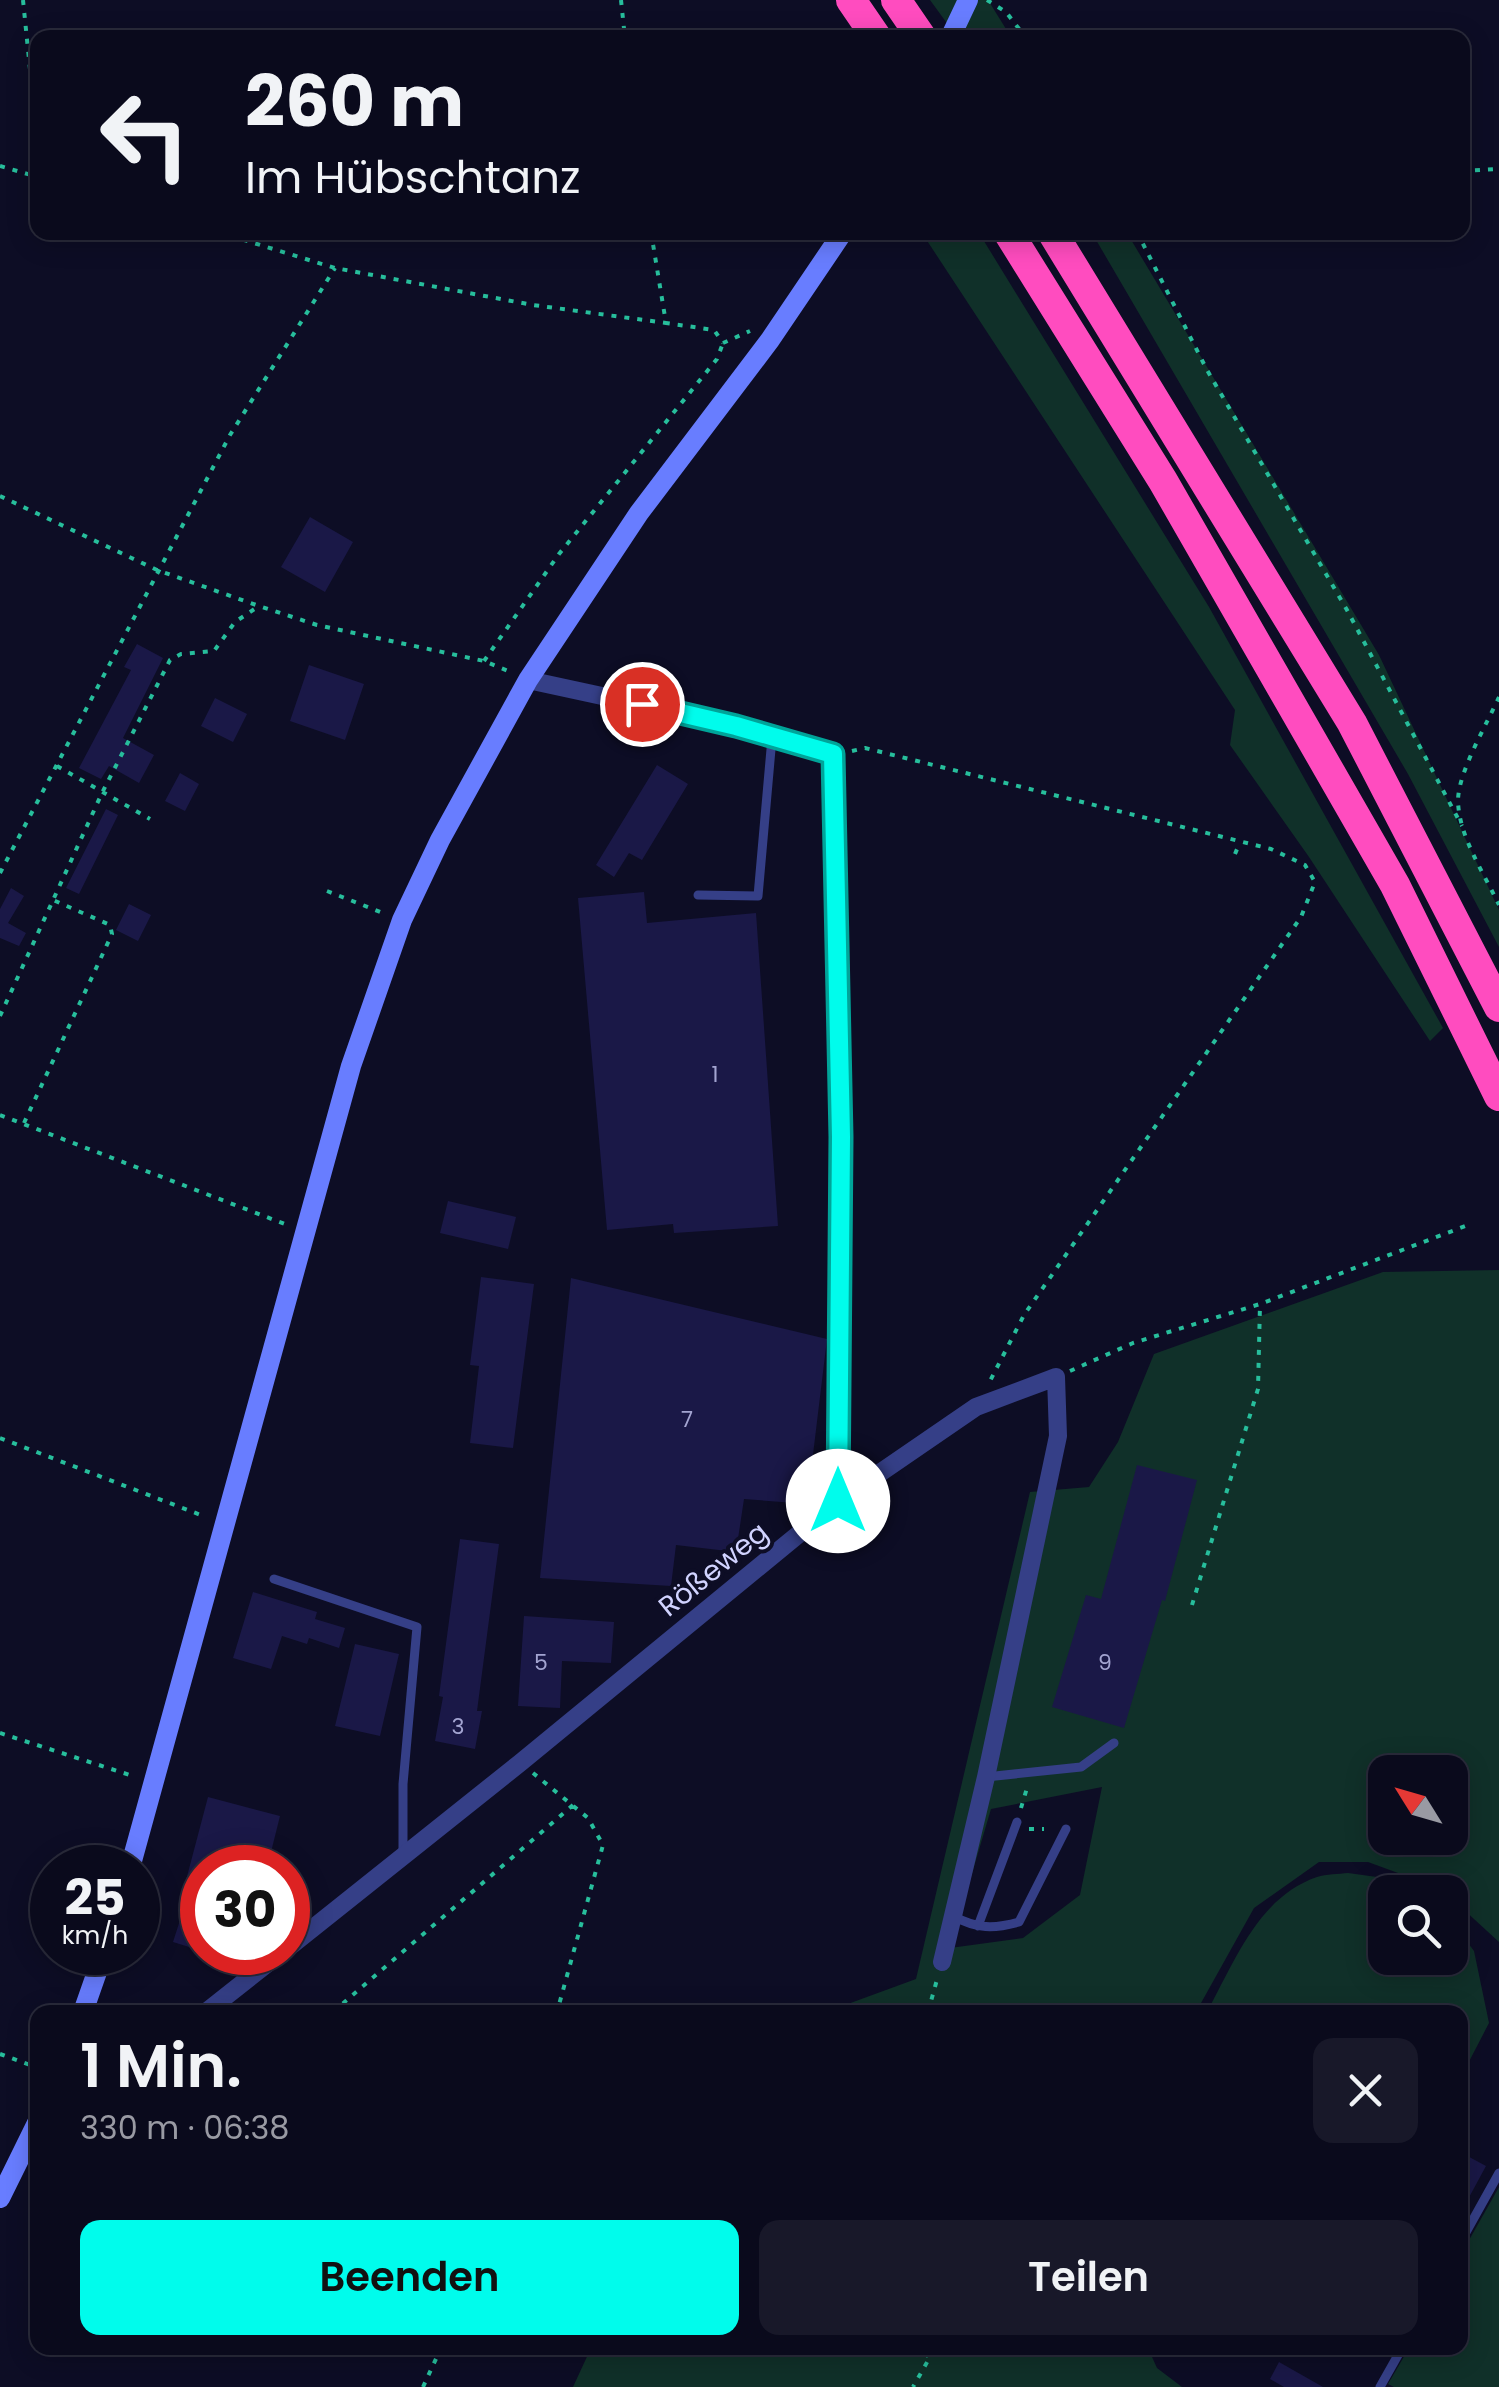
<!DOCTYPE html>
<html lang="de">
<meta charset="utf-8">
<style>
body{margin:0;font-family:Poppins,sans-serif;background:#181829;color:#f1f3f6;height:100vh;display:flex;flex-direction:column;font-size:38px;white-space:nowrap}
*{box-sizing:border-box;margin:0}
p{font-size:32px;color:#999aa3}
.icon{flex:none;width:55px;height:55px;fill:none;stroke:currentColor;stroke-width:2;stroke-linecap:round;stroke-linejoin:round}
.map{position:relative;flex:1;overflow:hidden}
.sheet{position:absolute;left:30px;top:2005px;width:1438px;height:350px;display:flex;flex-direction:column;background:#0a0a1c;border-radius:20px;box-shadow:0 5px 25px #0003,0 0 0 2px #2a2b3b}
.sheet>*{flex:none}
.guide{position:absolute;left:30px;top:30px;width:1440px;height:210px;border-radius:20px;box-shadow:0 5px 25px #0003,0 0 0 2px #2a2b3b;background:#0a0a1c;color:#f1f3f6;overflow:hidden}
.needle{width:65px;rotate:307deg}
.controls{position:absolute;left:1368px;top:1755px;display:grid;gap:20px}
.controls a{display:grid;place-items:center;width:100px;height:100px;border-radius:20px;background:#0a0a1c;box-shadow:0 5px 25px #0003,0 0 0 2px #2a2b3b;font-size:50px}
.speed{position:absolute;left:30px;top:1845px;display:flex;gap:20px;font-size:50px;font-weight:700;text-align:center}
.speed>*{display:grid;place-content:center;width:130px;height:130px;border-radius:50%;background:#0a0a1c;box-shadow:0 5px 25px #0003,0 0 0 2px #2a2b3b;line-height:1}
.speed small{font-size:25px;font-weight:400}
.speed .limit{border:15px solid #d22;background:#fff;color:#111}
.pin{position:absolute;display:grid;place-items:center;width:85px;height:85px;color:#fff;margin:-42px;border:5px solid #fff;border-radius:50%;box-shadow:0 2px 10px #0007}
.me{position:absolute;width:110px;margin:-55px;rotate:0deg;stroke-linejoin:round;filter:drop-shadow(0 0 8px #0008)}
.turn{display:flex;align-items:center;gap:35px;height:210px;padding:0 50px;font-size:45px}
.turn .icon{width:130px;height:130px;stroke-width:2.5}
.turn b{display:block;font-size:70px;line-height:85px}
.round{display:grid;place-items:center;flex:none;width:105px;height:105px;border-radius:20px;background:#181829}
.summary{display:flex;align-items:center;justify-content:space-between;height:170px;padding:0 50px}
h1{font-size:60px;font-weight:600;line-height:75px}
.action{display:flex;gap:20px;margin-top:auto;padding:20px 50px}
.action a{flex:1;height:115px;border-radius:20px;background:#00fcec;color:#111;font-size:40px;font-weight:600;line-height:115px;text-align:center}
.action a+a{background:#181829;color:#f1f3f6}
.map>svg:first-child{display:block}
</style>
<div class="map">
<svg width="1499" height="2387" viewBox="0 0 1499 2387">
<rect width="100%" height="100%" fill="#0d0d25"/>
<!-- green -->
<path fill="#103029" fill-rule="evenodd" d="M930 0H988L1011 37H957Z
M922 233H979L1209 607 1443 1028 1430 1041 1309 857 1230 745 1235 710Z
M1092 233H1127L1379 655 1499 910V947L1408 774Z
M1499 1270V1942L1450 1897V1892L1368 1862H1319L1254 1908 1196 2012H826L916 1979 1030 1492 1089 1487 1118 1442 1154 1354 1383 1272ZM1385 1772H1450V1838H1385ZM1102 1787 1080 1895 1023 1938 950 1948 991 1809Z
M1348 1873 1377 1877 1416 1892H1385V1958H1450V1919L1474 1951 1489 2023 1460 2079V2012H1207C1234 1963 1258 1897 1317 1877 1326 1874 1339 1874 1348 1873Z
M1499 2187V2387H1394L1388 2384 1409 2348H1460V2256Z
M591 2348H1148L1157 2368 1182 2387H573Z"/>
<!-- building -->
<path fill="#1a1847" d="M310 517 353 542 325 592 281 567Z
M137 644 163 658 123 738 154 755 139 783 109 766 101 779 79 768 131 670 124 667Z
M309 665 364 684 345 740 290 721Z
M215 698 247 714 233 742 201 726Z
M657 765 688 784 642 860 629 853 614 877 596 865Z
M180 773 199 784 185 811 165 801Z
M106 809 118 815 79 894 66 888Z
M11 888 24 896 8 923 26 933 19 946 0 938V909Z
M644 892 647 923 756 913 778 1226 674 1233 673 1224 607 1230 578 898Z
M129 904 151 915 138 941 116 930Z
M448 1201 516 1217 508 1249 440 1233Z
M481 1277 534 1284 513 1448 470 1443 479 1366 470 1365Z
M571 1278 827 1339 807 1504 744 1499 736 1552 676 1545 671 1586 540 1578Z
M1137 1465 1197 1480 1165 1601 1162 1600 1124 1728 1052 1707 1086 1595 1101 1599Z
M460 1539 499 1544 477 1711H482L475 1749 435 1741 443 1697 439 1696Z
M253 1592 317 1612 315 1619 345 1628 339 1648 309 1638 307 1644 282 1636 271 1669 233 1658Z
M524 1616 614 1622 611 1663 562 1661 560 1708 518 1706Z
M355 1644 399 1654 380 1736 335 1726Z
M208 1797 280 1816 267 1868H202V1951L173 1942 191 1886 185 1884Z
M1460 2152 1486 2166 1460 2214Z
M1279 2362 1323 2387H1284L1270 2379Z"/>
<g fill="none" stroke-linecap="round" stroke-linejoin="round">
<!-- path -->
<path stroke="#27be9c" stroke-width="4" stroke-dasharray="5 8" stroke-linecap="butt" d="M23 0 38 149
M621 0 625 38
M987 0 1006 12 1026 38
M0 166 38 177
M1462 171 1499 169
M218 232 335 268 533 305 666 323
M651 232 666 323 714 330 723 343
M1137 232 1207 370 1347 610 1462 826
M723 343 750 331
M0 496 157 570 259 606 317 625 484 661 513 673
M484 661 559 554 717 359 723 343
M1499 697C1487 724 1458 772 1458 801 1459 837 1484 873 1499 905
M852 751 865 748 1271 849 1305 865 1315 882 1301 917 1024 1315 990 1381
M57 766 150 819
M1235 854 1240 842
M0 873 230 435 335 268
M327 891 383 913
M0 1016 102 793 170 660 181 654 214 651 235 622 259 606
M0 1115 290 1226
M24 1123 112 934 110 925 53 900
M1070 1371 1133 1343 1260 1304 1468 1225
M0 1438 206 1517
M1192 1605 1258 1389 1260 1304
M0 1733 133 1776
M533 1773 588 1818 603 1845 557 2012
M1021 1808 1027 1788
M1029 1829H1044
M333 2012 573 1805
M928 2012 938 1976
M0 2054 38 2068
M912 2348 930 2357 913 2387
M423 2387 441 2348"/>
<!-- lane -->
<path stroke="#353f87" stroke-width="9" d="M698 895 758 896 772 738
M274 1579 417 1627 403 1784V1854
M986 1777 1081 1767 1114 1743
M953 1916C977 1929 994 1929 1019 1922L1066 1829
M978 1926 1017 1822
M1460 2243 1499 2173
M1380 2387 1402 2348"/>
<!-- street -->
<path stroke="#353f87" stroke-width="18" d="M528 680 736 725 833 755 841 1137 839 1501
M288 1948 520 1763 839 1501 976 1407 1056 1377 1058 1436 986 1777 942 1962
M206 2012 282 1952"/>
<!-- secondary -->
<path stroke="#687dff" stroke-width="20" d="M950 38 968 0
M130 1868 351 1066 402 920 440 840 528 680 639 513 770 340 843 232
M83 2012 104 1952
M0 2198 38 2121"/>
<!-- highway -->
<path stroke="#ff4cbf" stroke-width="30" d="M851 0 877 38
M896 0 922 38
M1008 232 1163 481 1395 885 1499 1096
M1052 232 1352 723 1499 1007"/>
</g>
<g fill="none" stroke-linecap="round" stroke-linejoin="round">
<defs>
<path id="route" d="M642 704 736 726 833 754 841 1137 838 1501"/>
</defs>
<!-- route casing -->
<use href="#route" stroke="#00a499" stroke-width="25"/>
<!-- route -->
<use href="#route" stroke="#00fcec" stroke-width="18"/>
</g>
<g text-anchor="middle" stroke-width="8" stroke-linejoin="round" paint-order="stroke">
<!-- number labels -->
<g font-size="22" fill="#a3a4d1">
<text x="715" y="1082">1</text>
<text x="687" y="1427">7</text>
<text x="541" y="1670">5</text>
<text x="1105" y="1670">9</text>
<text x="458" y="1734">3</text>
</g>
<!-- street labels -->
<g font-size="28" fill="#d1d3ff" stroke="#0d0d25">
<text transform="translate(713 1569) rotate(-39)" y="10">Rößeweg</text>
</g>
</g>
</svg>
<div class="controls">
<a><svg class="needle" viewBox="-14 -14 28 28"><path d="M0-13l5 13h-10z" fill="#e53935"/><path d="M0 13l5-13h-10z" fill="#999aa3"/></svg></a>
<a><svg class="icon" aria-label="search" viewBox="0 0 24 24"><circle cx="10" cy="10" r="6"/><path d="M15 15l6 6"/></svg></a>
</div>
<div class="speed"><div>25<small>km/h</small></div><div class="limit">30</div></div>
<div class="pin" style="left:642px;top:704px;background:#d93025"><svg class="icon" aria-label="arrive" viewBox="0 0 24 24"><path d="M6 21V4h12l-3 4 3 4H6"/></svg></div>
<svg class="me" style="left:838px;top:1501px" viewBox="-20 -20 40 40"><circle r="19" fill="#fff"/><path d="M0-13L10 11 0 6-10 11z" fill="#00fcec"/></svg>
<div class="guide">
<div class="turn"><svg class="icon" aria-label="left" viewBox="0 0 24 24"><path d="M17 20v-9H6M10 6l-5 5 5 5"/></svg><div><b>260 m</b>Im Hübschtanz</div></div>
</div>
<section class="sheet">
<div class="summary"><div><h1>1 Min.</h1><p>330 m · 06:38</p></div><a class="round"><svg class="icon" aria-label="close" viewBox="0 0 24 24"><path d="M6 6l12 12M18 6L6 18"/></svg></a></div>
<div class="action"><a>Beenden</a><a>Teilen</a></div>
</section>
</div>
